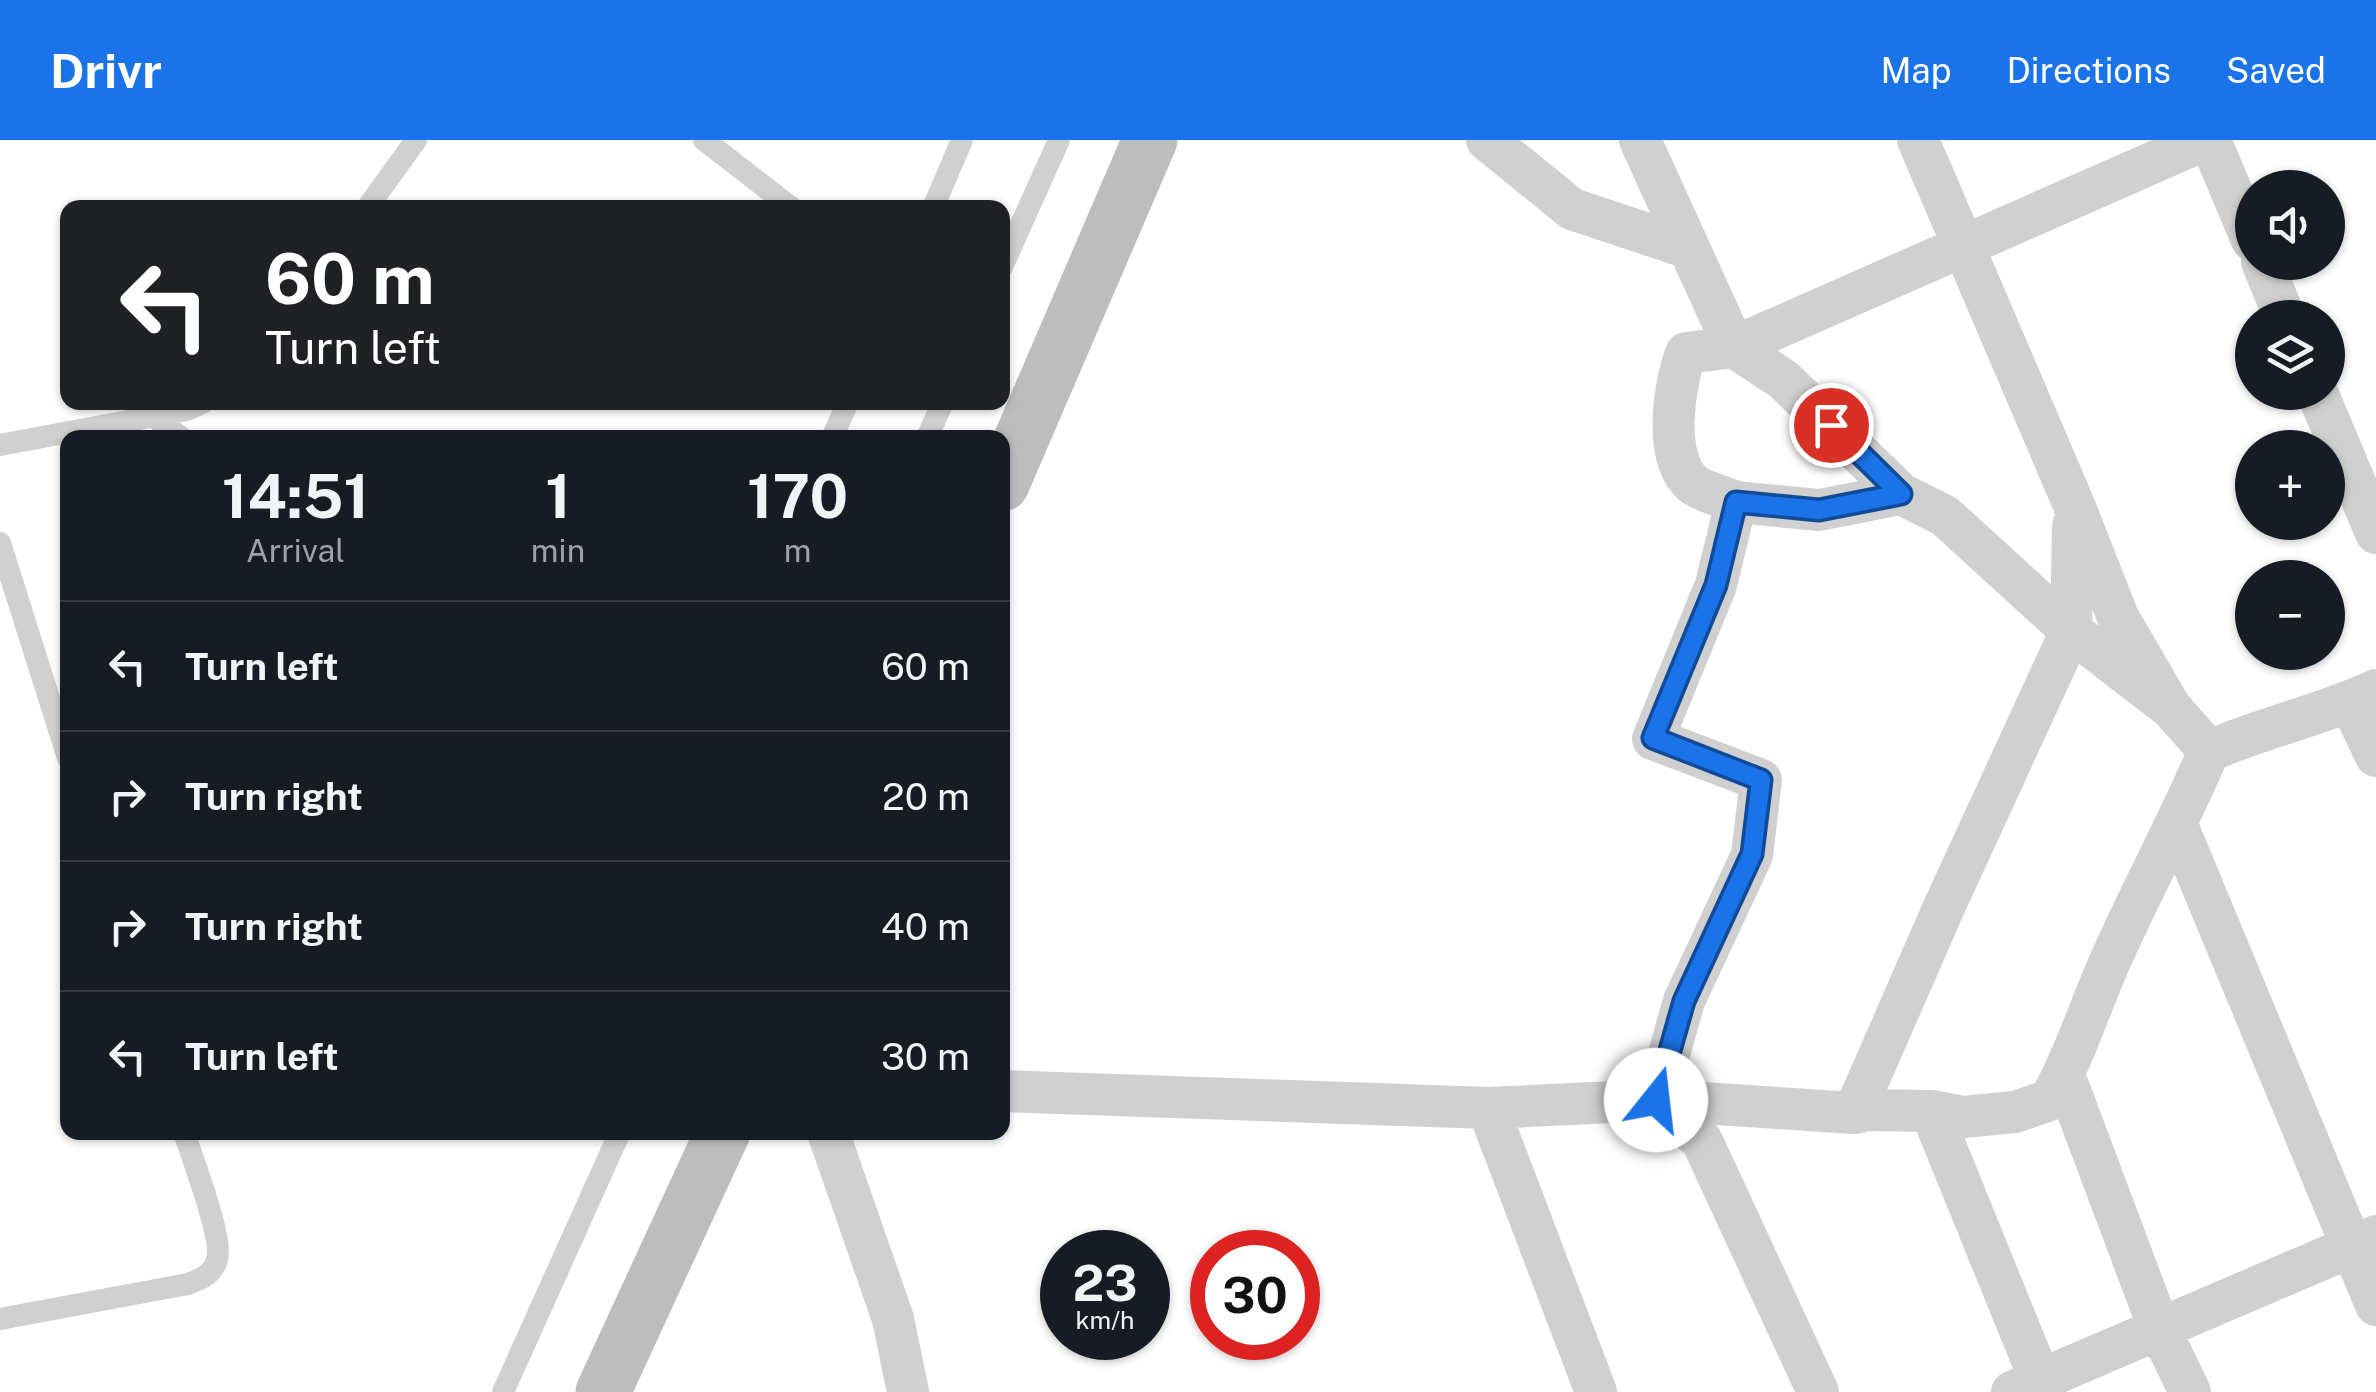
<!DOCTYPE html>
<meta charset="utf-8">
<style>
body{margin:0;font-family:"Public Sans",sans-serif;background:#242831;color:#f1f3f6;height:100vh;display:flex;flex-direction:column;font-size:38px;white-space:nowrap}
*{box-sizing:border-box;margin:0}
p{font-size:32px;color:#9ea1a6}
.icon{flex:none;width:55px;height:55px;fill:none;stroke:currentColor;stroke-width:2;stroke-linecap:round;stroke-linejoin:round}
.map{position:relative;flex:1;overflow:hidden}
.sheet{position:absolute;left:60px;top:290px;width:950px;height:710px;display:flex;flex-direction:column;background:#171b24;border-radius:20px;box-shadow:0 2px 8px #0004}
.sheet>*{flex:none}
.top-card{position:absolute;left:60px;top:60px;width:950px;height:210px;border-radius:20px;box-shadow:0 2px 8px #0004;background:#202124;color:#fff;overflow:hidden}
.controls{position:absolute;left:2235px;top:30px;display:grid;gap:20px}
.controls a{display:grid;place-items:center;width:110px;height:110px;border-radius:50%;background:#171b24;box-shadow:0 2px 8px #0004;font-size:50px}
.speed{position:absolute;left:1040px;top:1090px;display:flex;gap:20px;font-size:50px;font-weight:700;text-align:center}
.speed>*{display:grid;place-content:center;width:130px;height:130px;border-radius:50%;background:#171b24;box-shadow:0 2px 8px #0004;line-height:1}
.speed small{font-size:25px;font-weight:400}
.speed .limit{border:15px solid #d22;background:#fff;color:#111}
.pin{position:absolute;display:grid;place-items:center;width:85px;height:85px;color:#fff;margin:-42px;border:5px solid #fff;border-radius:50%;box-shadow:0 2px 10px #0007}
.me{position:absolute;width:110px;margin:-55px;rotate:16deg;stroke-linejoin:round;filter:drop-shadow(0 0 8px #0008)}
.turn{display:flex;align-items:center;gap:35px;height:210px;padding:0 40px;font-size:45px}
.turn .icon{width:130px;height:130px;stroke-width:2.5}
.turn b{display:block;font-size:70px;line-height:85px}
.eta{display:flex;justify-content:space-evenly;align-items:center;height:170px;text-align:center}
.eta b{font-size:60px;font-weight:700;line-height:70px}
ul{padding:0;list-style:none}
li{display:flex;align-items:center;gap:30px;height:130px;padding:0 40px;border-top:2px solid #363941}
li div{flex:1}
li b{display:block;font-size:38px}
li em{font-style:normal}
header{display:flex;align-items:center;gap:60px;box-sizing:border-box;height:140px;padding:0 50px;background:#1a73e8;color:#fff}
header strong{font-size:48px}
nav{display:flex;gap:55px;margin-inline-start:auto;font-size:35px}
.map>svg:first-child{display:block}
</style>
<header>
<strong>Drivr</strong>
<nav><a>Map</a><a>Directions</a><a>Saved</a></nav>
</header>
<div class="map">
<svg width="2376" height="1252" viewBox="0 0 2376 1252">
<rect width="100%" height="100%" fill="#fff"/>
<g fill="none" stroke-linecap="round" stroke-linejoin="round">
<!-- lane -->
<path stroke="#d0d0d0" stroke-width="22" d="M704 0 792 68
M367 68 416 0
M933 68 962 0
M1002 127 1059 0
M154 277 182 298
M832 298 848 262
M927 298 943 262
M0 305 187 270 204 262
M0 403 68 618
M0 1179 188 1144C201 1139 212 1135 217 1120 224 1099 192 1018 184 992
M503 1252 620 992"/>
<!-- street -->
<path stroke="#d0d0d0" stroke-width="42" d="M1487 0 1572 69 1689 108
M1640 0 1734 207 2204 0
M1918 0 2074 365 2118 477 2171 568 2209 611C2264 587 2322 575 2376 550
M2210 0 2252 100
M2262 122 2285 178
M2317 252 2376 393
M1736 362 1819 370 1901 354
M2350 562 2376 616
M2171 568 2071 491 1945 376 1901 354 1784 240 1734 207 1686 213C1674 245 1663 317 1692 343 1702 352 1723 356 1736 362L1716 445 1653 599 1761 640 1752 715 1684 861 1656 960 1854 973 1867 970 1931 971 1963 977 2015 972 2050 960C2075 915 2090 866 2111 819 2142 749 2179 682 2209 611
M2177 685 2376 1165
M2064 935 2159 1188 2190 1252
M1002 951 1488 968 1656 960 1702 1001 1818 1252
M1488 968 1596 1252
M1931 971 2045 1252
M1854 973 1944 767 2071 491 2073 386
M828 992 893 1179 908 1252
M2012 1252 2376 1096"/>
<!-- secondary -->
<path stroke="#bdbdbd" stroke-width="55" d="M1002 344 1150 0
M603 1252 723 992"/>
</g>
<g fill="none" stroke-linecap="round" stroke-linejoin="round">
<defs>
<path id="route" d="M1656 960 1684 861 1752 714 1761 640 1653 598 1716 445 1736 362 1819 370 1901 354 1831 285"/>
</defs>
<!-- route casing -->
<use href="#route" stroke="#114b97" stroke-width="25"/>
<!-- route -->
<use href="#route" stroke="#1a73e8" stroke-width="18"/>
</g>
</svg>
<div class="controls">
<a><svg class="icon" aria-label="sound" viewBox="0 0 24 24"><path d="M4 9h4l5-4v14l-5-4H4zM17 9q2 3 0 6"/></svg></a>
<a><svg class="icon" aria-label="layers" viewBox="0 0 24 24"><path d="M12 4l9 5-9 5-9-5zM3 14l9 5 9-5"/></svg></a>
<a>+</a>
<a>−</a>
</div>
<div class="speed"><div>23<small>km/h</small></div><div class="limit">30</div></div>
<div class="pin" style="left:1831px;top:285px;background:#d93025"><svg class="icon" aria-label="arrive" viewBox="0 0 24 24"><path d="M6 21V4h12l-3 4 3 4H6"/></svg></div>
<svg class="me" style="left:1656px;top:960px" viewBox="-20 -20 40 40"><circle r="19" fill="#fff"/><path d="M0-13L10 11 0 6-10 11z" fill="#1a73e8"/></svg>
<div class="top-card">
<div class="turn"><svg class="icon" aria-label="left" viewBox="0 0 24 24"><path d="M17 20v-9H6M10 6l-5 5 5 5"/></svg><div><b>60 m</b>Turn left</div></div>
</div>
<section class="sheet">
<div class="eta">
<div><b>14:51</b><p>Arrival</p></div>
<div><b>1</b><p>min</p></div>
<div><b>170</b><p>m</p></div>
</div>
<ul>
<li><svg class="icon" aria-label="left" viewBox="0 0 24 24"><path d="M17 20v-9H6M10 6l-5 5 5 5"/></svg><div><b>Turn left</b></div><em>60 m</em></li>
<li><svg class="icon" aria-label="right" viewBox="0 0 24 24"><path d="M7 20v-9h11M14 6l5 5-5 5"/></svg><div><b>Turn right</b></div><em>20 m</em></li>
<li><svg class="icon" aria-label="right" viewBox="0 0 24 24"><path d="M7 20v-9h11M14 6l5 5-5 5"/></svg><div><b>Turn right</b></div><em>40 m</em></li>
<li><svg class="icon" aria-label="left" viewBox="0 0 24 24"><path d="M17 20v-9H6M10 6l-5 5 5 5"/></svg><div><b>Turn left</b></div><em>30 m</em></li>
</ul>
</section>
</div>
